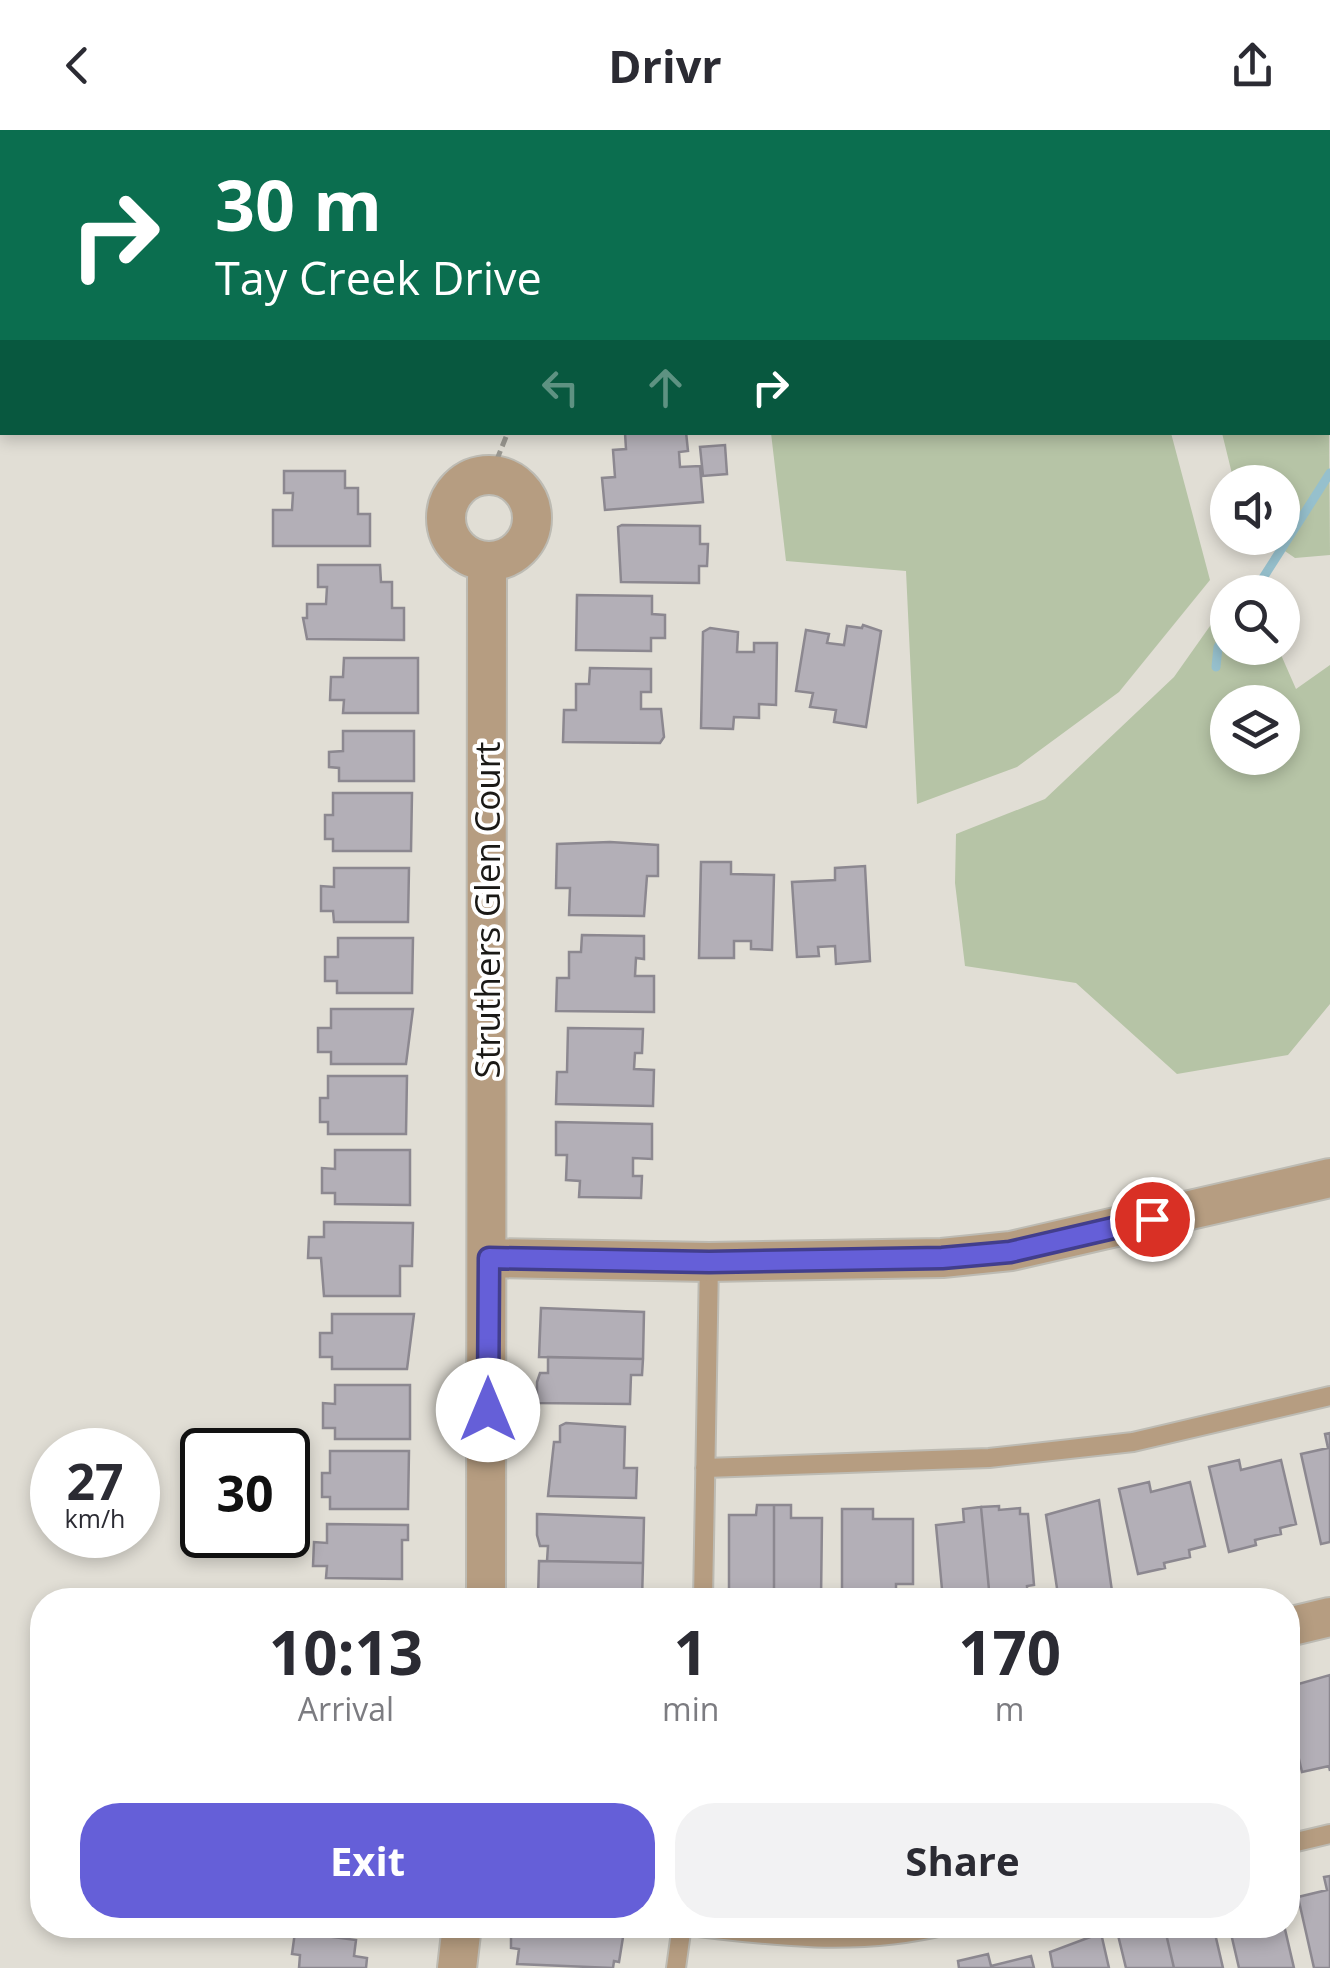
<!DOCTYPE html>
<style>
body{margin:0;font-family:"Open Sans",sans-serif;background:#f2f2f3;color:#2b2b33;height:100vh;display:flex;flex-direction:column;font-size:38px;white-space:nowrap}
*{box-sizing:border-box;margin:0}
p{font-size:32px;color:#7c7c81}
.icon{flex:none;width:55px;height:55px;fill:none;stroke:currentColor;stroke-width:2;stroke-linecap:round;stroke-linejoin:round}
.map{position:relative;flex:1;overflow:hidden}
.panel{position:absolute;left:30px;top:1458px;width:1270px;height:350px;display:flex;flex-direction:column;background:#fff;border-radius:40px;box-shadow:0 5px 15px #0003}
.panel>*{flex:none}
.hud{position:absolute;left:0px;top:0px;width:1330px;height:305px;box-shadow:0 5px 15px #0003;background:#0b6e4f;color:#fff;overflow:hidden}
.buttons{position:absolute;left:1210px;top:335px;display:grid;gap:20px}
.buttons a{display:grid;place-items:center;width:90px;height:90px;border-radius:50%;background:#fff;box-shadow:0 5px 15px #0003;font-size:50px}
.speed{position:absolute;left:30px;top:1298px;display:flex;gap:20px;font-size:50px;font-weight:700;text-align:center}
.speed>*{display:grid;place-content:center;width:130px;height:130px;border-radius:50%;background:#fff;box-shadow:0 5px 15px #0003;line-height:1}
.speed small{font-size:25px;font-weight:400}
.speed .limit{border:5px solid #111;border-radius:15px;background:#fff;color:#111}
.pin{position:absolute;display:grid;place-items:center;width:85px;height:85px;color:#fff;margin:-42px;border:5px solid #fff;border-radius:50%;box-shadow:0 2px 10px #0007}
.me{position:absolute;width:110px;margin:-55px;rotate:0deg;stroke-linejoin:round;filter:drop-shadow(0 0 8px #0008)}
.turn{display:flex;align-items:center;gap:35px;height:210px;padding:0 50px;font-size:45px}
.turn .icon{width:130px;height:130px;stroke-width:2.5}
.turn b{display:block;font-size:70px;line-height:85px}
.lanes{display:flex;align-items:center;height:95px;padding:0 50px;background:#0003;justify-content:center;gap:50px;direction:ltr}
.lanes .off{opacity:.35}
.eta{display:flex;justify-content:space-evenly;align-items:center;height:170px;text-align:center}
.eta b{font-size:60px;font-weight:700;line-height:70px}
.primary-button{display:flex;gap:20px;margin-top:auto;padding:20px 50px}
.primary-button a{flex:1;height:115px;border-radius:40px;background:#655fd8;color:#fff;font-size:40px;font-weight:700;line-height:115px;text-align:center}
.primary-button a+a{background:#f2f2f3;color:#2b2b33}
header{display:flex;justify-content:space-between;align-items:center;height:130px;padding:0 50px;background:#fff;font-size:45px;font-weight:700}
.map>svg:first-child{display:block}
</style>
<header><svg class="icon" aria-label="back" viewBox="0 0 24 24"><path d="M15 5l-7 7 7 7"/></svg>Drivr<svg class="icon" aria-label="share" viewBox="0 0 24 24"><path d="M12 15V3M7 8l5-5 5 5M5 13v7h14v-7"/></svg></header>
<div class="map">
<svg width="1330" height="1838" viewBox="0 0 1330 1838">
<rect width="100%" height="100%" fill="#e1ded5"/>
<!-- green -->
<path fill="#b6c4a6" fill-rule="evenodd" d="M1328 160 1330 425 1295 428 1266 408H1282V352H1234L1222 303 1328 302Z
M771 303H1171L1210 450 1119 562 1017 637 917 674 906 441 786 431Z
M1222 479 1227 480 1228 518H1278L1296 559 1330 535V874L1288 925 1177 944 1076 853 965 836 955 753 956 704 1045 669 1174 547ZM1282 572V628H1228V572Z"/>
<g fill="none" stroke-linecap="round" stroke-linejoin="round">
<!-- stream -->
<path stroke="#96c0cd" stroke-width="9" d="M1254 462 1330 343
M1216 537 1218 517 1228 502"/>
<!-- river -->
<path stroke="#96c0cd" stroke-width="55" d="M1252 2 1254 0
M0 136H2
M1328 142 1330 144"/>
</g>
<!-- building -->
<path fill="#b3afb7" stroke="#8c8890" stroke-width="2.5" d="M686 302 688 321 679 322 680 337 700 336 703 372 605 380 602 348 615 347 613 320 626 319 625 303Z
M725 315 727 344 703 346 700 317Z
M284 341H345V358H358V384H370V416H273V380H292L293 363H284Z
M622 395 700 396V414H708L707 436H699V453L621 452 618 397Z
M318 435H380L381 452H392V478H404V510L307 509 303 488H307V474H326L327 457H318Z
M577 465 652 466V484L665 485V508H651V521L576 520Z
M863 495 881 501 866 597 834 592 836 580 810 577 813 563 796 561 806 500 829 504 827 513 844 515 847 496 862 498Z
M710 498 738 502 737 522H754V513H777L776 575 759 574V588L734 587 733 599 701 598 703 502Z
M344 528H418V583H343L344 570H330L331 547H343Z
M590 538 651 539V562H641V579H661L664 607 660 613 563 612 564 580H576V554H589Z
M343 601H414V651H339V638L329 637V622L343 621Z
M333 663H412L411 721H333V709H325V685H333Z
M610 712 658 715V746H647L644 786 569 785 570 758H556L557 714Z
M701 732H731V744L774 745 772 820 751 819V811H734V828H699Z
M865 736 870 831 836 834 835 816 818 817 819 826 797 827 792 752 835 750V738Z
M334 738H409L408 792H334L333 781H321V756L334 757Z
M582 805 644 806V829L636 828 635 846H654V882L556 881 557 848H569V822H581Z
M338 808H413L412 863H337V851H325V827H338Z
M331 879H413L406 934H331V922H318V898H331Z
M568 898 643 899 642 923H635L634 939 654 940 653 976 556 974 557 942H567Z
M328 946H407L406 1004H328V992H320V968H328Z
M556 992 652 994V1029L633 1028V1046H642L641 1068 579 1067 580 1051 566 1050 567 1025H556Z
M335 1020H410V1075L335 1074V1063H322V1038L335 1039Z
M324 1092 413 1093 412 1136H400V1166H324L321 1128H308L309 1107H324Z
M541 1178 644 1182 643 1229 539 1227Z
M332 1184H414L407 1239H332V1227H320V1203H332Z
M548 1227 643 1229 642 1245H631L630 1274 537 1273V1252L540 1243H548Z
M335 1255H410V1309H335V1298H323V1273L335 1274Z
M566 1293 625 1297 624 1338H637L636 1368 548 1366 554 1312H560V1296Z
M1330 1303V1412L1321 1414 1301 1324 1328 1318 1325 1304Z
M330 1321H409L408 1379H330V1367H322V1343H330Z
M1239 1330 1241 1340 1281 1330 1296 1394 1280 1398 1281 1404 1255 1410 1256 1415 1229 1422 1209 1337Z
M1149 1352 1151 1362 1190 1352 1205 1416 1189 1420 1190 1427 1164 1433 1165 1438 1138 1444 1119 1359Z
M1099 1370 1112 1461 1058 1465 1046 1385Z
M757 1375H774V1470H729V1385H756Z
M774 1375H791V1388H822L821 1470H774Z
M999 1376V1380L1020 1378V1384H1028L1034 1455 1027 1456 1028 1470H990L981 1377Z
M981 1377 990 1470H943L936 1395 964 1392 963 1379Z
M842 1379H873V1389H913V1454H896V1460L869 1461V1466H842Z
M537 1384 644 1388 643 1433 547 1431 548 1416H540L537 1405Z
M327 1394 408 1395V1410H402V1449L326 1448 327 1436H313L314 1412 327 1413Z
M539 1431 643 1433 642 1470H538Z
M324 1465 399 1467V1470H324Z
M1330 1545V1641L1329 1636 1302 1642 1288 1582V1557Z
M1330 1746V1838H1314L1298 1767 1327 1760 1324 1747Z
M514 1795H581L624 1801 619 1832 614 1831 613 1838 517 1834 519 1819 511 1818V1808Z
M1147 1795H1164L1174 1838H1126L1118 1805Z
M1164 1795H1213L1223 1838H1174Z
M1229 1795H1284L1294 1838H1239Z
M295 1802 356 1810 354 1826 367 1828 366 1838H299L300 1825 292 1824Z
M1101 1803 1109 1838H1053L1050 1822Z
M988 1824 991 1836 1031 1826 1034 1838H959L958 1831Z"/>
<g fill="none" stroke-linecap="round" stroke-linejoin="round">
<defs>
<path id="lane" d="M705 1338 989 1328 1133 1312 1330 1266
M703 1470 709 1132
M1288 1714 1330 1704
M682 1795C771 1806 858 1817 946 1795
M676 1838 682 1795"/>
<path id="street" d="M446 388a43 43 0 1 1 86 0a43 43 0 1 1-86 0Z
M489 1128 709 1132 942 1128 1011 1121 1330 1048
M486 1470 487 431
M1288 1497 1330 1487
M457 1838 462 1795"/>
</defs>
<!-- lane casing -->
<use href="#lane" stroke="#bdbbb3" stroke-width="22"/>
<!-- street casing -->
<use href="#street" stroke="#bdbbb3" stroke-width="42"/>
<!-- path -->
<path stroke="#9a9891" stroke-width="5" stroke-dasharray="10 5" stroke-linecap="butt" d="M491 344 508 302"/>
<!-- lane -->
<use href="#lane" stroke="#b69d81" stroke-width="18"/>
<!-- street -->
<use href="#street" stroke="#b69d81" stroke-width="38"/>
</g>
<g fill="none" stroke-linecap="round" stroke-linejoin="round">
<defs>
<path id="route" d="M488 1280 489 1128 709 1132 942 1128 1010 1122 1152 1089"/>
</defs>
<!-- route casing -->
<use href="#route" stroke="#423e8c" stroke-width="25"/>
<!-- route -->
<use href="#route" stroke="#655fd8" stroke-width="18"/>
</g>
<g text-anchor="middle" stroke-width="8" stroke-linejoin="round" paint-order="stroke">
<!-- street labels -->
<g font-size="35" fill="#1a1916" stroke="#fff">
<text transform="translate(488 780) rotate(-90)" y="12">Struthers Glen Court</text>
</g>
</g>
</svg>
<div class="buttons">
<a><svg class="icon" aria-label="sound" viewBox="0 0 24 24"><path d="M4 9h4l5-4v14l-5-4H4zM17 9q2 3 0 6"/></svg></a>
<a><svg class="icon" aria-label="search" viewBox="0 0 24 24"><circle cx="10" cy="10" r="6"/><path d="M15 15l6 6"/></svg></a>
<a><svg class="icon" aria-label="layers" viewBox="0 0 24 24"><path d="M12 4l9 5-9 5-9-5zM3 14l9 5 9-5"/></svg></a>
</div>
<div class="speed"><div>27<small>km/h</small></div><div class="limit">30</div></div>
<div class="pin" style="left:1152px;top:1089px;background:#d93025"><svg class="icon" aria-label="arrive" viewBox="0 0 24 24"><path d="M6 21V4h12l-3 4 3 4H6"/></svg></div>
<svg class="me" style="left:488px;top:1280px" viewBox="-20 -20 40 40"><circle r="19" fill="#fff"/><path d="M0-13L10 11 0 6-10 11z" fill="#655fd8"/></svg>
<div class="hud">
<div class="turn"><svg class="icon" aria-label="right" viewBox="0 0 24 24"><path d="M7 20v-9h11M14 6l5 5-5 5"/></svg><div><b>30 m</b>Tay Creek Drive</div></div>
<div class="lanes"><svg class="icon off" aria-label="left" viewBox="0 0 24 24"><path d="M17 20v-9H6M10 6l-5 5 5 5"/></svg><svg class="icon off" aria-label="ahead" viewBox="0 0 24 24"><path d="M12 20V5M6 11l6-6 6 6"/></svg><svg class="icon" aria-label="right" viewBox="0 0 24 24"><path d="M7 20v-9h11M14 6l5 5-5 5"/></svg></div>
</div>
<section class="panel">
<div class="eta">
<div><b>10:13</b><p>Arrival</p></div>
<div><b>1</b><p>min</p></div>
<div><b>170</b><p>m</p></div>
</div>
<div class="primary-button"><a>Exit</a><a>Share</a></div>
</section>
</div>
